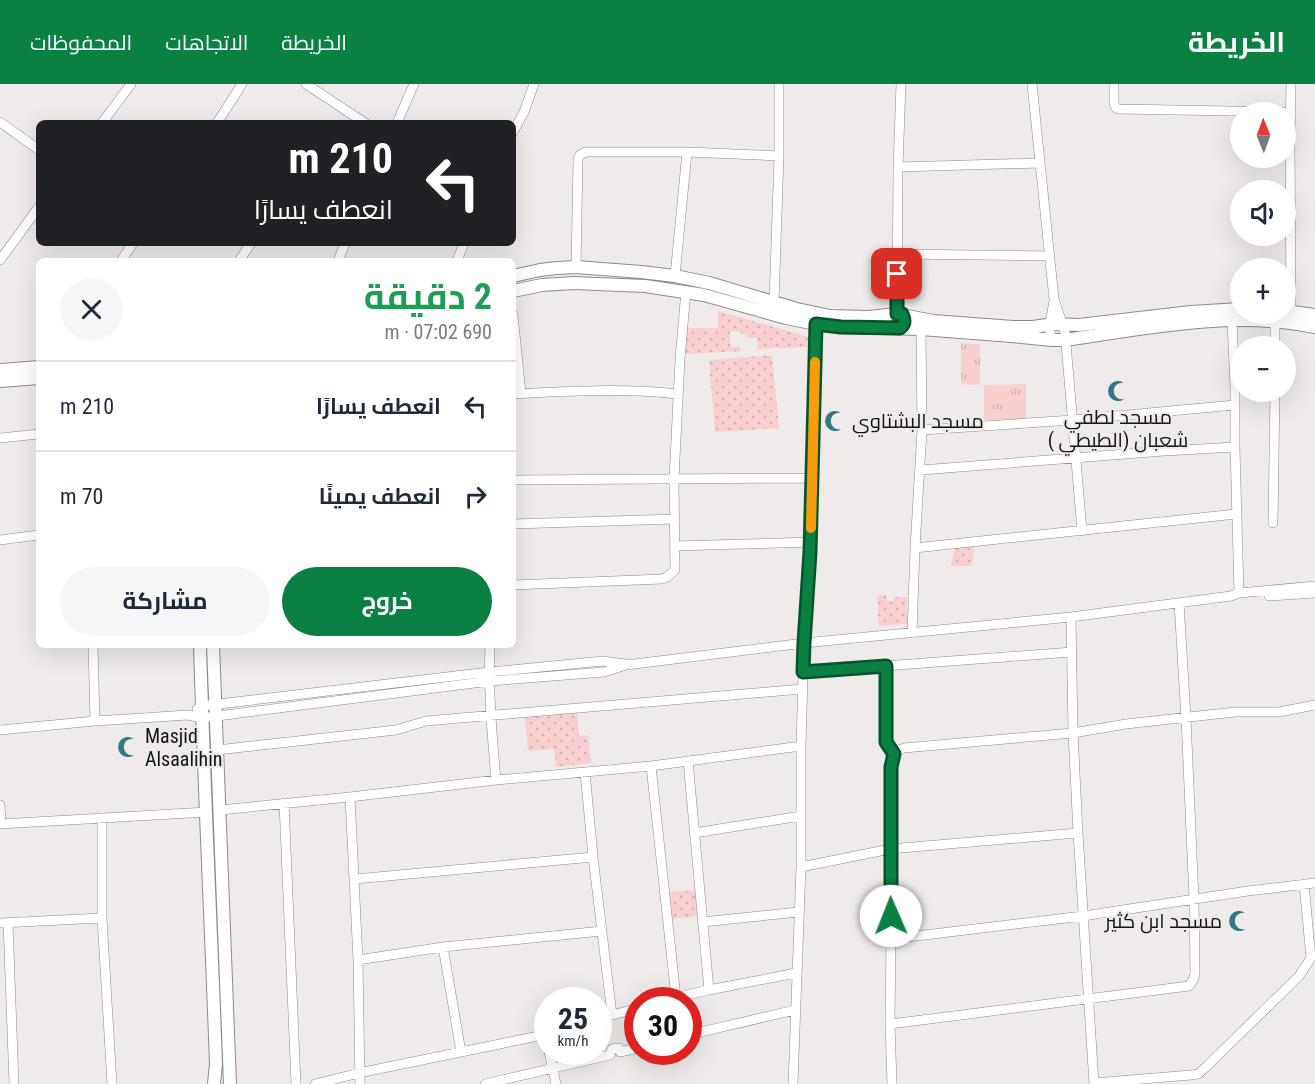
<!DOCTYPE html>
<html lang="ar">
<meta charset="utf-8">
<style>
body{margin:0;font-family:"Roboto Condensed",Cairo,sans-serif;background:#f6f6f7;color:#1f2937;direction:rtl;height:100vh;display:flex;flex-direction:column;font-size:22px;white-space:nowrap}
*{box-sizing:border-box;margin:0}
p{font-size:20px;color:#747a83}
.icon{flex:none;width:33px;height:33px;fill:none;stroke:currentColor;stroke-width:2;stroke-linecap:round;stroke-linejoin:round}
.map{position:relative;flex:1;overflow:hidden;direction:ltr}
.panel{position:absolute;left:36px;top:174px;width:480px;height:390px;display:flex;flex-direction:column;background:#fff;border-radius:9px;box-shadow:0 6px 24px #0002;direction:rtl}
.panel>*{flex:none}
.guide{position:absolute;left:36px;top:36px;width:480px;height:126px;border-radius:9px;box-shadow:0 6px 24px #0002;direction:rtl;background:#202124;color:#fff;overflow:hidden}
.needle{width:39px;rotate:359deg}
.tools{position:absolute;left:1230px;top:18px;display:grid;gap:12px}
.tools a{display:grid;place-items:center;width:66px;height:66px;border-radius:50%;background:#fff;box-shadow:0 6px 24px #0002;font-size:30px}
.speed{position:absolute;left:534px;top:903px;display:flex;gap:12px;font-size:30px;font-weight:700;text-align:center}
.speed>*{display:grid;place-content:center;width:78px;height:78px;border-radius:50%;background:#fff;box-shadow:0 6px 24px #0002;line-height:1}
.speed small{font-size:15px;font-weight:400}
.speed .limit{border:9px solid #d22;background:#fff;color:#111}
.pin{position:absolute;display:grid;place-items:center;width:51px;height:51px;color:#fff;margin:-26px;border-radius:12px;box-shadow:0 3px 9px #0006}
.me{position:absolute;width:66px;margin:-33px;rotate:359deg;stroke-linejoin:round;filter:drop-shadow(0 0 4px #0008)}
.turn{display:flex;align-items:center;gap:21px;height:126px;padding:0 24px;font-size:27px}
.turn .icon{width:78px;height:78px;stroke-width:2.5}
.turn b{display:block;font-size:42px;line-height:51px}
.round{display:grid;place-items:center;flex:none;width:63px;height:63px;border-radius:32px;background:#f6f6f7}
.headline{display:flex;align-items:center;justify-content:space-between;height:102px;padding:0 24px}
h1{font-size:36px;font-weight:700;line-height:45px;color:#1e9e55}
.cta{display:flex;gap:12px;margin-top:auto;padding:12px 24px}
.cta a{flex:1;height:69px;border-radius:36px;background:#0b8043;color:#fff;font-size:24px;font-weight:700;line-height:69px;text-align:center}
.cta a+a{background:#f6f6f7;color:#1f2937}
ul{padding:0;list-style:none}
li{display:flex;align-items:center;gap:18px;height:90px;padding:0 24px;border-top:2px solid #e0e1e3}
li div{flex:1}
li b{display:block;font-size:22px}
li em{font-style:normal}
header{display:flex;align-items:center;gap:36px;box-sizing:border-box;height:84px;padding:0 30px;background:#0b8043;color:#fff}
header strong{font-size:28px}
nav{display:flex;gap:33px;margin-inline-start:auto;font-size:21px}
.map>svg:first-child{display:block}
</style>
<header>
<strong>الخريطة</strong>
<nav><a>الخريطة</a><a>الاتجاهات</a><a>المحفوظات</a></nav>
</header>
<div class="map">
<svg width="1315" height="1000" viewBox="0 0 1315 1000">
<defs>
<pattern id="grass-tufts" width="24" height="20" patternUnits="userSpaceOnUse" patternTransform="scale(1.5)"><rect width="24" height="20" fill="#facfcf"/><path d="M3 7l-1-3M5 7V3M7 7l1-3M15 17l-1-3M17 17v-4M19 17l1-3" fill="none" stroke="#d6b1b1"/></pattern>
<pattern id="garden-dots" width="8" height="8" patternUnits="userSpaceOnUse" patternTransform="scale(1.5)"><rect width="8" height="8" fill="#facfcf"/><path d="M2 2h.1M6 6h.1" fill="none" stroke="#d6b1b1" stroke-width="1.8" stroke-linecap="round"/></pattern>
</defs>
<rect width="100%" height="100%" fill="#efebeb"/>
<!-- grass -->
<path fill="url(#grass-tufts)" d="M961 259 980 260V301L961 300Z
M1026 300V336H984V301Z"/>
<!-- garden -->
<path fill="url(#garden-dots)" d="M718 227 809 253 810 263 758 265 757 254H749L746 253V250H741V248L730 247V262L740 263 741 267 686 270 687 244H718Z
M772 271 779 344 715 348 709 276Z
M955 463H974L972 482H951Z
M877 511H886L887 517H894V513H907L908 540 879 542Z
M577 628 579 652 588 651 591 679 556 683 554 665 528 667 525 632Z
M696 806 698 832 672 835 670 808Z"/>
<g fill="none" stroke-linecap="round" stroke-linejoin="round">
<defs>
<path id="minor" d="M306 0 365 39
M1032 0 1054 215 1065 248 1082 447
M1114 0V20L1116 24 1119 25 1283 28
M0 38 39 66
M102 39 131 0
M217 39 242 0
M397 39 414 0
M513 48 524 28 534 0
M898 83 1040 79
M897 170 1050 172
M0 176 39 123
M121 177 133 159
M239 177 251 159
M338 177 345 159
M457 177 464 159
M576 183 578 76 579 72 585 68H687L779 72
M675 192 687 68
M774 218 779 72V0
M1291 228 1290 55 1291 0
M897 230 898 83 901 0
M513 231 521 309
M1232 236 1235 303V363L1239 509
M1052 256 1049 245 1054 217
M1275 262V237
M513 310C568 307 623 304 678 310
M922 346 1073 336 1235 321
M0 354 39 350
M921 386 1164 367 1235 363
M513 396 811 394
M1273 439 1275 308
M513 440 675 435
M0 456 39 451
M675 462 811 458
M915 464 1236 430
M513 501 662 495 667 493 675 486 674 395 680 275 686 207
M1269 512 1315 509
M1071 533 1073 649 1078 749 1094 1000
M912 549 915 464 922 346 921 245
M93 561 95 637
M490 561C488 606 492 651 496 696
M886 582V658L894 670
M803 588 1072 568
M197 625 202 622 489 588 603 577 624 580
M0 646 95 637 188 631 202 634 490 597 604 588 626 581 804 559 1071 533 1231 512 1239 509 1315 502
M217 666 396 646 426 637 802 605
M688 677 709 906
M651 682 676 914
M585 688 593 773 612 931
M350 713 358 876 360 1000
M284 719 296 1000
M0 721 1 740
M220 726 350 713 496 696 651 682 801 662
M102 734V834L112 1000
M0 740 207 728
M694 749 801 732
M801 783 890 765 1078 749
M355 795 593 773
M702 838 799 828
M0 839 102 834
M8 839 14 1000
M891 855 1083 832 1248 807 1315 799
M443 863 461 968
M358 876 443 863 602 847
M666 916 709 906 796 889
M598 935 638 924
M890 940 1189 902 1194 894 1195 888 1194 816 1186 634 1179 519
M688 951 795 926
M549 968 556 1000
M1094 999 1191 991 1198 990 1207 982 1299 892 1311 874 1304 800
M315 1000 359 989 548 950
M485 1000 610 971 612 965 619 964 620 968 638 964
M793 1000 801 783V662L804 559 811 458 816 240
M892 1000 890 940 891 855V683C892 672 893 667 904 664L1073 649 1126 640 1235 628H1279L1315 621"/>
<path id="tertiary" d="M513 192 540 186 557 184 576 183 641 188 675 192 709 199 797 225 830 232 869 233 897 230 933 237 1013 243H1033L1054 240 1079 241 1191 228 1240 225
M513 207 542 201 574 199 645 202 704 211 786 234 816 240 841 243 921 245 1012 252 1052 256H1065C1148 244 1231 226 1315 243
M1286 227 1315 231
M0 286 39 283
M0 297 39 294
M200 561C204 701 211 840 216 980L214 1000
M213 561 230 1000"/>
</defs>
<!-- minor casing -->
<use href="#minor" stroke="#8e8a8a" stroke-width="10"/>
<!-- tertiary casing -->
<use href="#tertiary" stroke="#8e8a8a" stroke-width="14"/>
<!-- minor -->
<use href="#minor" stroke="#fff" stroke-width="9"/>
<!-- tertiary -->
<use href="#tertiary" stroke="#fff" stroke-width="12"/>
</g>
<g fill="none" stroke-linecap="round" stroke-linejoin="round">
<defs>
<path id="route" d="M891 832V683L894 670 886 658V582L803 588 804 559 810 468 816 240 841 243 900 244C905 240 905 236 902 230H897V190"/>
</defs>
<!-- route casing -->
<use href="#route" stroke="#07532c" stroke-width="15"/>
<!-- route -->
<use href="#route" stroke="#0b8043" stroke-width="10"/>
<!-- slow -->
<path stroke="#f59e0b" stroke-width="10" d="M811 444 815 278"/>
</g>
<!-- icons -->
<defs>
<symbol id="mosque-bare" viewBox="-9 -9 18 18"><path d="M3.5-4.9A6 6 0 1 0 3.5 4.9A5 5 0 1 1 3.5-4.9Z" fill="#327885" stroke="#efebeb" stroke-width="2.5" paint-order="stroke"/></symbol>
</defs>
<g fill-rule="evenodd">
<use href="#mosque-bare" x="1103" y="292" width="30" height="30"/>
<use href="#mosque-bare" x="820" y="322" width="30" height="30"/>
<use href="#mosque-bare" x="113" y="648" width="30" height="30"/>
<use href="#mosque-bare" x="1224" y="822" width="30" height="30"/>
</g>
<g text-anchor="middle" stroke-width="4.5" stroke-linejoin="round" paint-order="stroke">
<!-- poi labels -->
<g font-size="20" fill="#161414" stroke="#efebeb" text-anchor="start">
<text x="1118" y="340" text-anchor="middle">مسجد لطفي<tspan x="1118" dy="23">شعبان (الطيطي )</tspan></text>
<text x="852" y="344">مسجد البشتاوي</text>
<text x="145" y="659">Masjid<tspan x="145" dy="23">Alsaalihin</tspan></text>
<text x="1222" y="844" text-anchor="end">مسجد ابن كثير</text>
</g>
</g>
</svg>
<div class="tools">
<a><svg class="needle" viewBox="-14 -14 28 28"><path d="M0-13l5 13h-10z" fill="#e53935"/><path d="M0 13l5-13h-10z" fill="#747a83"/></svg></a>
<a><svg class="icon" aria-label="sound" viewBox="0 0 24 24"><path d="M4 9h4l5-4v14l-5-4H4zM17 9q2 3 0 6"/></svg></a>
<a>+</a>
<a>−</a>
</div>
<div class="speed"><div>25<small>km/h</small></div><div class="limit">30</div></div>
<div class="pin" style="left:897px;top:190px;background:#d93025"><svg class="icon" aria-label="arrive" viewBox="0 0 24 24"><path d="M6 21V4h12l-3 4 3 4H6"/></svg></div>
<svg class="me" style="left:891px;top:832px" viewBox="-20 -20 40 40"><circle r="19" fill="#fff"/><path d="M0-13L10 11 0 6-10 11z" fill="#0b8043"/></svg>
<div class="guide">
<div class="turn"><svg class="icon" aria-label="left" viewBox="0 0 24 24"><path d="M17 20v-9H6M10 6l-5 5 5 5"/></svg><div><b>210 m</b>انعطف يسارًا</div></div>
</div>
<section class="panel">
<div class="headline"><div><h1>2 دقيقة</h1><p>690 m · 07:02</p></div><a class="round"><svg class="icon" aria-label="close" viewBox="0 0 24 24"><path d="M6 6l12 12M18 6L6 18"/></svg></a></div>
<ul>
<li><svg class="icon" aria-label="left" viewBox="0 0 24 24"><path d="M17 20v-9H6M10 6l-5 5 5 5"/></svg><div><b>انعطف يسارًا</b></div><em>210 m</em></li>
<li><svg class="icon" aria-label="right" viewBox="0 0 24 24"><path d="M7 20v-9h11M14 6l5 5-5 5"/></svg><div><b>انعطف يمينًا</b></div><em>70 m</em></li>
</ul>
<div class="cta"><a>خروج</a><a>مشاركة</a></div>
</section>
</div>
